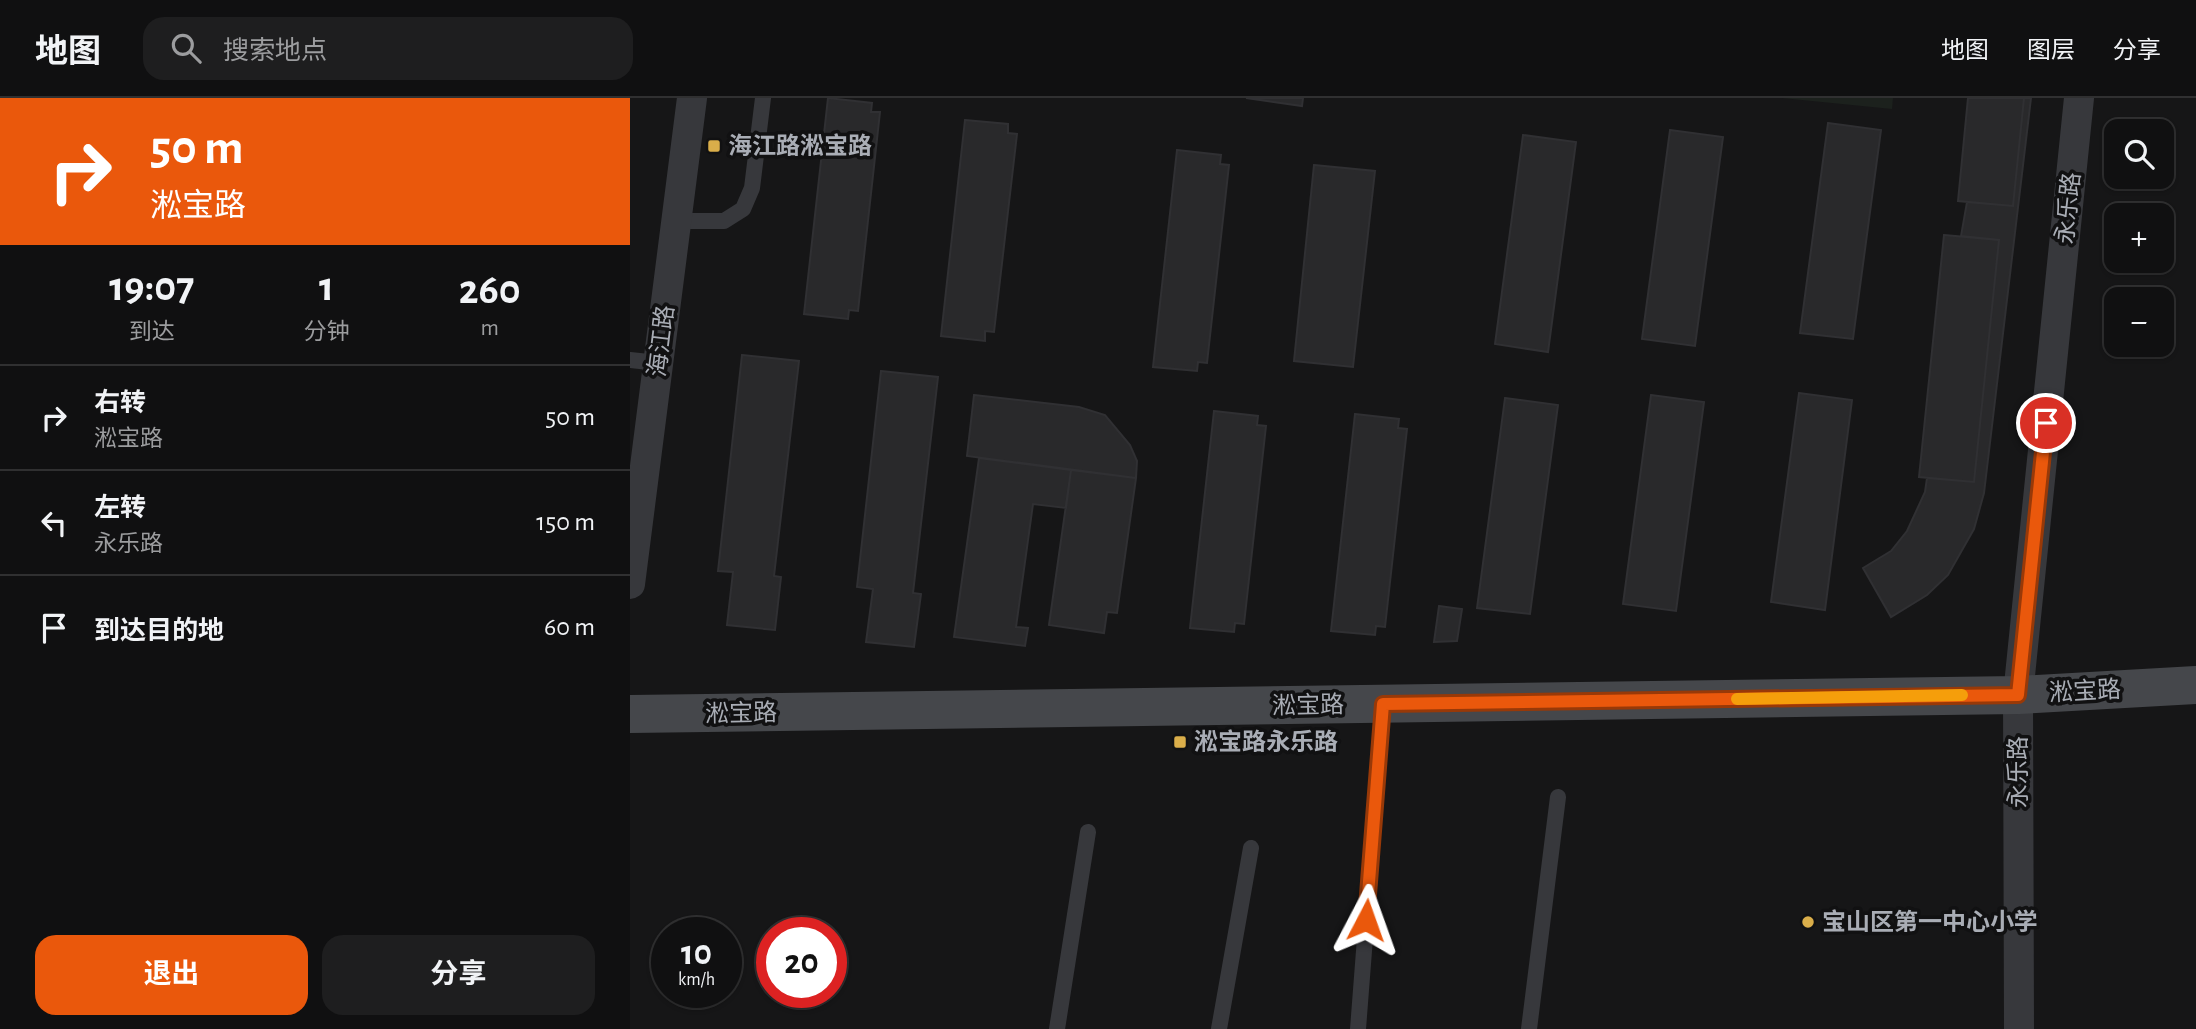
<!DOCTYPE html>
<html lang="zh">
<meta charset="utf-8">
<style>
body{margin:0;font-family:"Alegreya Sans","Noto Sans SC",sans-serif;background:#1e1e1f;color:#f1f3f6;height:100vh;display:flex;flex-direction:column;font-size:26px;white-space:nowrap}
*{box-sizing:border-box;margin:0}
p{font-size:23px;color:#9c9d9f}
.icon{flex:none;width:38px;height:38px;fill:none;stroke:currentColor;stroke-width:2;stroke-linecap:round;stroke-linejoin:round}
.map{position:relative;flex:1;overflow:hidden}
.drawer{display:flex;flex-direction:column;background:#101011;width:630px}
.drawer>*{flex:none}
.top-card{background:#ea580c;color:#fff;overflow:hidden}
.controls{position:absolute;left:1474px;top:21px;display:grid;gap:14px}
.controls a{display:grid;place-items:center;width:70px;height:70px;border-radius:14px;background:#101011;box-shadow:0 2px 5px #0004,0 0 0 2px #303031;font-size:35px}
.speed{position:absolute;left:21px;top:819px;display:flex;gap:14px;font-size:35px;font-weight:700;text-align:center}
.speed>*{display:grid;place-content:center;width:91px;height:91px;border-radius:50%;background:#101011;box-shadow:0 2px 5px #0004,0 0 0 2px #303031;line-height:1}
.speed small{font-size:18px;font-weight:400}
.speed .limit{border:10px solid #d22;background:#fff;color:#111}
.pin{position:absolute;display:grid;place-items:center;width:60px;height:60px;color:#fff;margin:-30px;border:4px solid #fff;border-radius:50%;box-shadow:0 2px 7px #0007}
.me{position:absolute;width:77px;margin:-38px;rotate:4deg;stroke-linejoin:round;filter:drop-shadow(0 0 5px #0008)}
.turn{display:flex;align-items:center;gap:24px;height:147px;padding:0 35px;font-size:32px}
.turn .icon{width:91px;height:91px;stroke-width:2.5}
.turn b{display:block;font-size:49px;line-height:60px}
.eta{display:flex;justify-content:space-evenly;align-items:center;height:119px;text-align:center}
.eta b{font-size:42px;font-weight:700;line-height:49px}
.button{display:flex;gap:14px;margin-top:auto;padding:14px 35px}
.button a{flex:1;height:80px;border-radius:21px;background:#ea580c;color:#fff;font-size:28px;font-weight:700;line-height:80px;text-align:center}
.button a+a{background:#1e1e1f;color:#f1f3f6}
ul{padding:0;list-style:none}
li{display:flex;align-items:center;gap:21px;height:105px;padding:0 35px;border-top:2px solid #303031}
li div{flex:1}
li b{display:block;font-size:26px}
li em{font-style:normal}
header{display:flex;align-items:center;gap:42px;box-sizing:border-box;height:98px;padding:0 35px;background:#101011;border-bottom:2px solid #303031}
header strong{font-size:33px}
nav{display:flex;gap:38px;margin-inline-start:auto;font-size:24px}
.search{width:490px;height:63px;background:#1e1e1f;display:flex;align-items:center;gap:18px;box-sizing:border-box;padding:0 24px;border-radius:21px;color:#9c9d9f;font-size:26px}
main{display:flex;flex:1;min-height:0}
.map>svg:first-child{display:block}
</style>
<header>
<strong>地图</strong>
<div class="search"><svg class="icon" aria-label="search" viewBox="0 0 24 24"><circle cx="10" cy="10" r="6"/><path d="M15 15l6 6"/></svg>搜索地点</div>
<nav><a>地图</a><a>图层</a><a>分享</a></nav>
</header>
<main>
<section class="drawer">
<div class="top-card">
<div class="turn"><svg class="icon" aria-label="right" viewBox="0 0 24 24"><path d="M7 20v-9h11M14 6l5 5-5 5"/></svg><div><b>50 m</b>淞宝路</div></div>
</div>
<div class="eta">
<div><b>19:07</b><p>到达</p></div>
<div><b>1</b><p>分钟</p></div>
<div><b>260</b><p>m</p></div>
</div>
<ul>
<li><svg class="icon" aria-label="right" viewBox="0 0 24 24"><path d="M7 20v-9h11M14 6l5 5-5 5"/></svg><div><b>右转</b><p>淞宝路</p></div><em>50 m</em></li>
<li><svg class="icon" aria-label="left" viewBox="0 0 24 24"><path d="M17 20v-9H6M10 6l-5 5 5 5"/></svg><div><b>左转</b><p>永乐路</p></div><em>150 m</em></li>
<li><svg class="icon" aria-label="arrive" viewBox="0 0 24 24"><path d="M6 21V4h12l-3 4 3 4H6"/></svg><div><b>到达目的地</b></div><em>60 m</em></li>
</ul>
<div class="button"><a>退出</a><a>分享</a></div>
</section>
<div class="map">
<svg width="1566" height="931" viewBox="0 0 1566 931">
<rect width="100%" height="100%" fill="#161617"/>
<!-- green -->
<path fill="#1c211d" d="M1152 0H1263L1262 11Z"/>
<!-- building -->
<path fill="#29292b" stroke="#303033" stroke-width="2" d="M198 0 242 5 241 14H250L228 213 219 212 218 221 174 216Z
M616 0H673L672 8Z
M1338 0H1394L1383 108 1328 103Z
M1394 0H1401L1354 395 1344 431 1318 477 1297 497 1261 519 1233 470 1261 453 1277 433 1295 394 1297 380 1344 384 1369 142 1331 138 1337 104 1383 108Z
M335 22 378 26V35L387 36 364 234 355 233V243L311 238Z
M1198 25 1251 32 1223 241 1170 235Z
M1040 32 1093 39 1065 248 1012 241Z
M893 37 946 44 918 254 865 246Z
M547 52 591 57 590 66 599 67 577 265 568 264 567 273 523 269Z
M684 67 745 73 723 269 664 263Z
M1314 137 1369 142 1344 384 1289 379Z
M112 257 169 263 144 478 151 479 145 532 97 527 103 474 88 473Z
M251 273 308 279 283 495 291 496 284 549 236 544 243 491 227 489Z
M1169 295 1222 302 1195 512 1141 504Z
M344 297 449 309 475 317 500 347 507 363 506 380 337 358Z
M1021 297 1074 304 1046 513 993 506Z
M875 300 928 307 900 516 847 510Z
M584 313 628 318 627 327 636 328 614 526 605 525 604 534 560 530Z
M725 316 769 321 768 330 777 331 755 529 746 528 745 537 701 533Z
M349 360 441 372 436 410 403 406 386 529 398 530 395 548 324 539Z
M441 372 506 380 487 515 477 514 474 535 419 527Z
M809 508 832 511 827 543 804 544Z"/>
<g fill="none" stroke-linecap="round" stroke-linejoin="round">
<!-- service -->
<path stroke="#37383c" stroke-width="16" d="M46 123H94L113 111 122 90 133 0
M0 262 28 265
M427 931 458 734
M589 931 621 750
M728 931 753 606
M899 931 928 699"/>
<!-- minor -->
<path stroke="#37383c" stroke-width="30" d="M0 486 62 0
M1389 931 1388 597 1449 0"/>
<!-- secondary -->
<path stroke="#45474b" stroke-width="38" d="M0 616 1388 597 1566 587"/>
</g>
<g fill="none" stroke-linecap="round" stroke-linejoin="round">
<defs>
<path id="route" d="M736 822 753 606 1388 597 1416 325"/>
</defs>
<!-- route casing -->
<use href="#route" stroke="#983908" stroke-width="18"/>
<!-- route -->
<use href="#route" stroke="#ea580c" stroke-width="12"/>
<!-- slow -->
<path stroke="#f59e0b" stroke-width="12" d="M1107 601 1332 597"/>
</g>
<!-- markers -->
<g fill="#daae4a" stroke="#111112" stroke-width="2.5">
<rect x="77" y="41" width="14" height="14" rx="3.5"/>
<rect x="543" y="637" width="14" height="14" rx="3.5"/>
<circle cx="1178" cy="824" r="7"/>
</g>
<g text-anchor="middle" stroke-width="7" stroke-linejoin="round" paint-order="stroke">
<!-- poi labels -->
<g font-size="24" font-weight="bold" fill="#a9adb5" stroke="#111112" text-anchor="start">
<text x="98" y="56">海江路淞宝路</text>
<text x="564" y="652">淞宝路永乐路</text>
<text x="1192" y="832">宝山区第一中心小学</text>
</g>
<!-- street labels -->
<g font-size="24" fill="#a9adb5" stroke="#111112">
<text transform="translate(1438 110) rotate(-84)" y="8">永乐路</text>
<text transform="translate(31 243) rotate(-83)" y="8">海江路</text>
<text transform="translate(1455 593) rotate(-3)" y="8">淞宝路</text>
<text transform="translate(678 607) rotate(-1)" y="8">淞宝路</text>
<text transform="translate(111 615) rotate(-1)" y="8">淞宝路</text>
<text transform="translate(1388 674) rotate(-90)" y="8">永乐路</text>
</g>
</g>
</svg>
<div class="controls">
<a><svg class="icon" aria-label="search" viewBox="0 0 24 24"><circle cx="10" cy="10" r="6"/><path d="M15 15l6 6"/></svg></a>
<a>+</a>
<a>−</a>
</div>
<div class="speed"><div>10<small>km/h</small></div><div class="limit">20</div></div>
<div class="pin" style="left:1416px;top:325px;background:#d93025"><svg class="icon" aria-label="arrive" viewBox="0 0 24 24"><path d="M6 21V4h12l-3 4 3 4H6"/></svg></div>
<svg class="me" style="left:736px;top:822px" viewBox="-20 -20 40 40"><path d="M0-17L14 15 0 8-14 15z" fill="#ea580c" stroke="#fff" stroke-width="4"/></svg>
</div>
</main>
